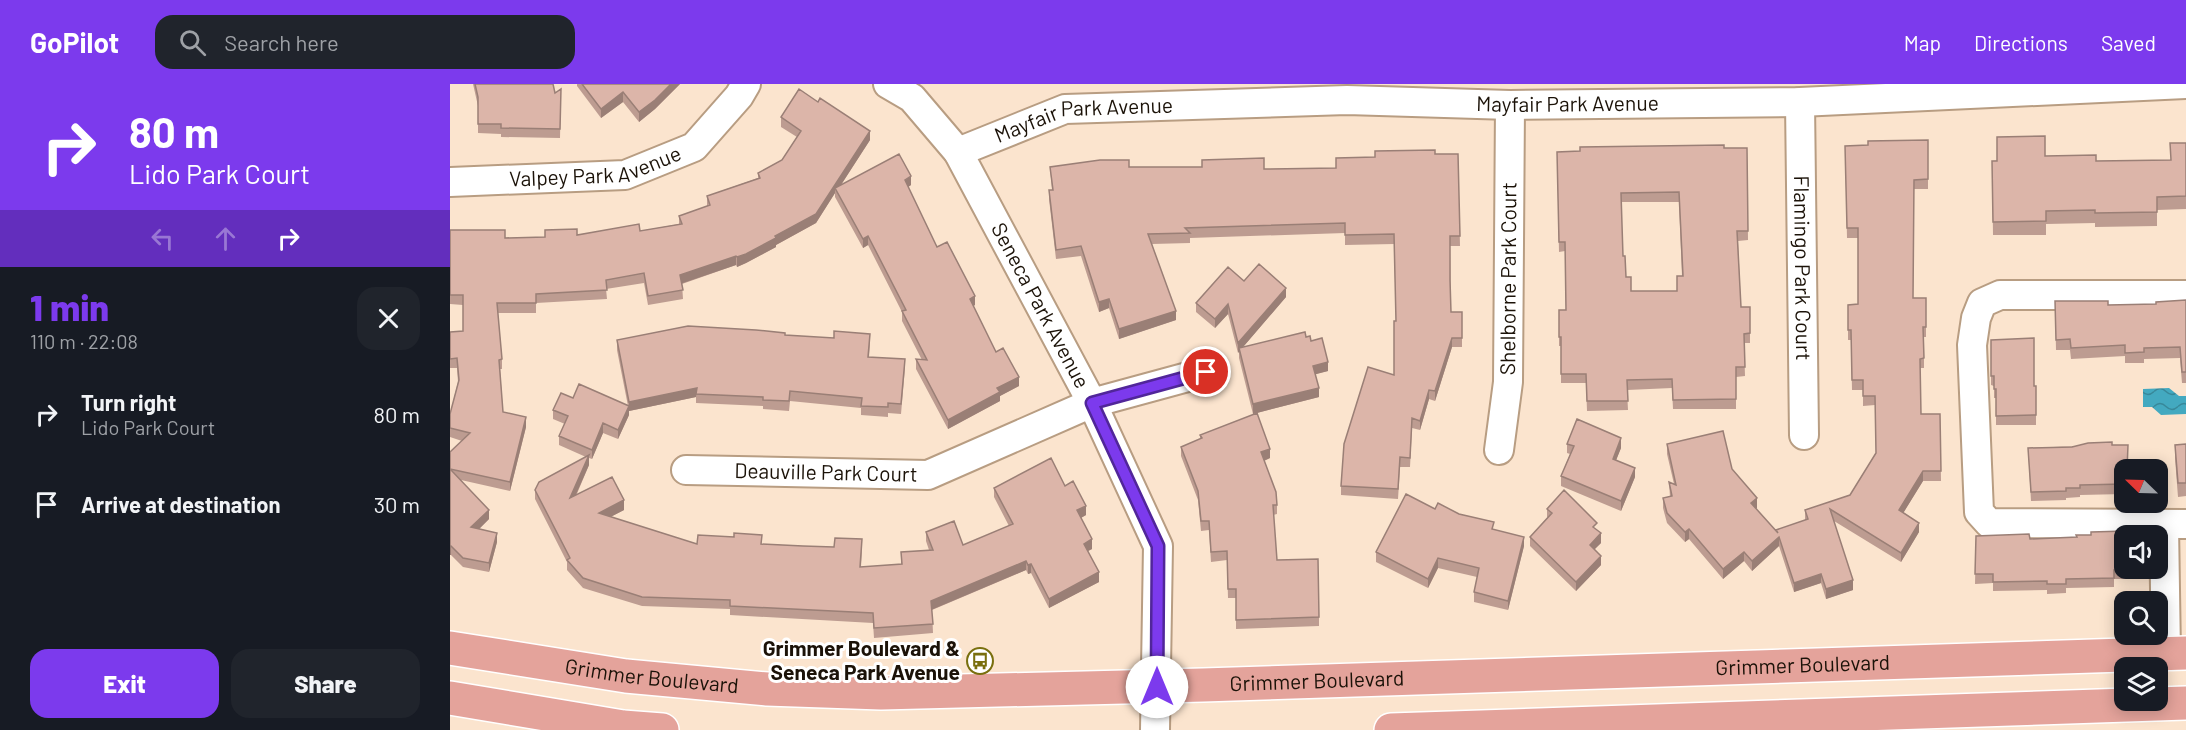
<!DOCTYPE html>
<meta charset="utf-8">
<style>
body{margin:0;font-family:Barlow,sans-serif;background:#20242c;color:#f1f3f6;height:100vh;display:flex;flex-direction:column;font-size:22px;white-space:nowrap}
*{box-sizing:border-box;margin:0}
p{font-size:20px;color:#9ea1a6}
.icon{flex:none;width:33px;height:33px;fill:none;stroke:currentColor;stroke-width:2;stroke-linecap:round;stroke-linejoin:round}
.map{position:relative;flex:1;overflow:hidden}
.drawer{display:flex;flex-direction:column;background:#171b24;width:450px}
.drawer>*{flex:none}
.top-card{background:#7c3aed;color:#fff;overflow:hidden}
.needle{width:39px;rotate:293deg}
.fabs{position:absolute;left:1664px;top:375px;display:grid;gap:12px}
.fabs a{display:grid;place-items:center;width:54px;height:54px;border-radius:12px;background:#171b24;box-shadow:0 3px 15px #0003;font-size:30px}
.pin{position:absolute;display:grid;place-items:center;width:51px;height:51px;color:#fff;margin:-26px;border:3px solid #fff;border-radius:50%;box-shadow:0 2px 6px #0007}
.me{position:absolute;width:66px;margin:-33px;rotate:0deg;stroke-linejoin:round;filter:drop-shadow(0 0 4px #0008)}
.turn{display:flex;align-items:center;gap:21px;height:126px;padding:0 30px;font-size:27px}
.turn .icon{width:78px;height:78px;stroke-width:2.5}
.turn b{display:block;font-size:42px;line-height:51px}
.lanes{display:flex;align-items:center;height:57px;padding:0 30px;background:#0003;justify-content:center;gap:30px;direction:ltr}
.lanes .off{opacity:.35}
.round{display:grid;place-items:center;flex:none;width:63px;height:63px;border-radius:18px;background:#20242c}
.summary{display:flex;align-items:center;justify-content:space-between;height:102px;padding:0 30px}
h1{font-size:36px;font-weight:800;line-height:45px;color:#7c3aed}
.action{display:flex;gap:12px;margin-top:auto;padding:12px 30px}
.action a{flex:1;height:69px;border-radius:18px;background:#7c3aed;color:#fff;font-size:24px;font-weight:800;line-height:69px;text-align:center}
.action a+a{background:#20242c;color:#f1f3f6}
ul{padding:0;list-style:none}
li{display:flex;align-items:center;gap:18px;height:90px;padding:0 30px}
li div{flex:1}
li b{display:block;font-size:22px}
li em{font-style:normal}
header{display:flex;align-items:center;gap:36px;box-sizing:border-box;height:84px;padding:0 30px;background:#7c3aed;color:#fff}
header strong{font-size:28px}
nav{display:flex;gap:33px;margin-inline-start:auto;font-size:21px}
.search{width:420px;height:54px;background:#20242c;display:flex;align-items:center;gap:15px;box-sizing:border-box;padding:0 21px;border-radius:18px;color:#9ea1a6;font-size:22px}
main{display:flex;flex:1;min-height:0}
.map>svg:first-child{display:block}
</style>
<header>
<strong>GoPilot</strong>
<div class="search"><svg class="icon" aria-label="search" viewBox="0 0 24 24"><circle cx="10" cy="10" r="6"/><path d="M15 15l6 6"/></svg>Search here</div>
<nav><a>Map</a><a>Directions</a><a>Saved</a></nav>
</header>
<main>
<section class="drawer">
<div class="top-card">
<div class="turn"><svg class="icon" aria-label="right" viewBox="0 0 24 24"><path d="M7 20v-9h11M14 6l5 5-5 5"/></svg><div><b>80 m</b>Lido Park Court</div></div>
<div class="lanes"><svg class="icon off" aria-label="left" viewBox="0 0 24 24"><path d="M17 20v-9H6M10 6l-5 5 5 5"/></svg><svg class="icon off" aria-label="ahead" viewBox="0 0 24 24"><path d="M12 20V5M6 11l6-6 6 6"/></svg><svg class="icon" aria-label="right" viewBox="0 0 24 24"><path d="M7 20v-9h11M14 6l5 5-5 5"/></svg></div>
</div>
<div class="summary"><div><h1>1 min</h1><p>110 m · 22:08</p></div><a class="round"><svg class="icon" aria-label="close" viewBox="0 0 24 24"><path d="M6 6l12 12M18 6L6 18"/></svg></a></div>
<ul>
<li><svg class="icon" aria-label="right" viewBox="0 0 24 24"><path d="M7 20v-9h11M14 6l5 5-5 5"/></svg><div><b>Turn right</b><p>Lido Park Court</p></div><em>80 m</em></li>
<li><svg class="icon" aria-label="arrive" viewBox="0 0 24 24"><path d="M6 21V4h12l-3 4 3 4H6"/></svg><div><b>Arrive at destination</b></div><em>30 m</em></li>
</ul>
<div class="action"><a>Exit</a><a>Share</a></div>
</section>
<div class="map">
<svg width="1736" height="646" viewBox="0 0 1736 646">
<defs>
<pattern id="water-waves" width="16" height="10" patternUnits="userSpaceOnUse" patternTransform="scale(1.5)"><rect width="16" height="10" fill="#43a9c0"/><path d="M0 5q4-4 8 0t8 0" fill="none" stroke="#37889a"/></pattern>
</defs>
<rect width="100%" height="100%" fill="#fbe4ce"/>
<!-- water -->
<path fill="url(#water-waves)" d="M1719 304 1729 312H1736V330L1711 331 1702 323H1693V305Z"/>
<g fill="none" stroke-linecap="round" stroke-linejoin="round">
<defs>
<g id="minor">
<path id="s1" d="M438 0 462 14 508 68 642 319 708 462 705 646"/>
<path id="s2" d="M1350 18 1354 351"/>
<path id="s3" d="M508 68 615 25 897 16 1060 21 1350 18 1736 0"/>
<path id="s4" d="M0 98 175 91 244 63 289 12 296 0"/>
<path d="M1736 211H1550L1532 219 1526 234 1522 261 1529 428 1539 439 1736 440"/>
<path id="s5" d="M1049 366 1058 298 1060 21"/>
<path id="s6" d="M236 386 478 391 642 319 756 288"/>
<path d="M1714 441 1716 570"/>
</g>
<g id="major">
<path id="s7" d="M0 564 176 592 317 605 431 609 753 601 1736 569"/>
<path d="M0 614 173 643 212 646"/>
<path d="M941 646 1736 619"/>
</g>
</defs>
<!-- minor casing -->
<use href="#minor" stroke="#b89d82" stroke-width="32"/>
<!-- major casing -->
<use href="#major" stroke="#fff" stroke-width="36"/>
<!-- minor -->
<use href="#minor" stroke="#fff" stroke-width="28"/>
<!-- major -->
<use href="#major" stroke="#e4a39b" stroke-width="33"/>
</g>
<!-- wall -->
<path fill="#bd9c91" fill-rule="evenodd" d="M23 0H103L105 9 111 5 110 54 51 53V50L28 49V22Z
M127 0H230L205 25 189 38 173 18 151 34 127 2Z
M331 33 420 56 391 101H461L458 103 487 163 525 221 523 222 546 268 569 302 550 312V317L498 345 466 285V275L472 276 452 237V228L418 161 413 164 385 113V109L366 139 326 161V163L296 179 287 183 286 181 232 200 233 215 198 221 194 199 156 205 157 215 86 219V229H48L52 275V285H50L53 328 76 343 60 407 11 396 39 435 29 445 47 458 39 488 13 483 1 471H0V368L12 357 0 353V330L8 298 7 284H0V248L13 247V221L0 220V146L55 154 95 153 190 147 229 140V132L257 122V112L308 94V89L332 76 347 53 331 43Z
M1478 56V105H1464L1463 214H1476V253H1474V284H1470L1471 330H1490L1491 397H1473L1453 429 1469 448 1451 478 1384 437 1403 506 1376 515 1371 499 1344 508 1329 462 1302 487 1294 477 1273 495 1239 455 1235 458 1217 439 1213 424V414L1220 413 1219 398 1224 400 1217 370V360L1282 385 1307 424 1306 425 1326 448 1355 436V426L1400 411 1426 369 1425 321 1413 322V306H1402L1401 256H1398V221L1408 220V154H1397L1395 62 1418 61Z
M1736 59V125L1707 126V142L1645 143V139L1596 140V151H1543L1542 77 1595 72 1646 77 1720 76Z
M1297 64 1298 156 1288 157 1291 223H1300V259H1294L1295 292 1286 293V325H1223L1222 304 1177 306 1178 326 1137 327 1136 299H1111V262H1109V226H1116L1115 167 1109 168 1107 68ZM1171 118H1229L1232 192 1227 207H1181L1176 193 1173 172Z
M985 70H1008L1010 162H1000L1001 228H1012V263H1002L985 317 979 315 970 346 962 344 960 383H950L948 415 891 411V402L944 291 946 237 944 160 895 161V149L740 154V159L702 160 726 236 669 255 659 224 649 228 631 172 606 175 599 115V106H602L600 83 814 85 886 84Z
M794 197 836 213 792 264 856 253 861 257 878 287 865 290 869 313 803 330 789 274V267L788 269 778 230 765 244 746 228V219Z
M1736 216V299H1732L1730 274 1694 275V279H1675V272L1621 275 1620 266H1606L1605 217 1658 221 1706 220Z
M335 251 420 259 419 273 455 284 451 330 438 329V333L411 331V324L340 317 339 327 313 325V322L246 319V313L179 327V325V331L168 355 153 349 142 375 139 374V381L126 412 174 426 160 433 247 460H312L412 465 411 483 451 480V468L479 466 476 457V448L513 461 559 442 544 413V404L615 402 636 431 631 434 642 465 638 467 649 498 599 524 581 489 578 490 576 486 482 526 483 549 424 554 423 539 280 531V525L192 522 133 504 117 486V478L85 415V406L136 373 109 361V352L115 340 103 335V326L123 314 178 322 167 266V256Z
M1541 256 1584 302H1586V341H1546V314H1544V302L1541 301Z
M750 351 820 374 814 377 827 421V430L823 431 827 476 869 533V542L786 545V514H778L777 476 761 478 759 446 751 447 748 416 731 372V363L750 355Z
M1117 360 1171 364 1166 376 1185 393 1171 427 1111 402V392L1120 370 1117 369Z
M1736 360V412L1728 413 1725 374V361Z
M1662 361 1674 386V410L1630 411V413L1616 414V416L1581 417 1578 364Z
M985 425 1009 430 1044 446 1074 462 1058 526 1024 518V508L1027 493 988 484 978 504 926 478V468Z
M1097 425 1147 446 1151 459 1144 465 1151 481 1126 507 1080 462V453L1097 434Z
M1526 452 1580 455 1674 452 1679 484V495H1664V503L1616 504V509L1597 510V506L1543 507V499L1525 500Z"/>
<!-- shaded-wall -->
<path fill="#9a7f76" d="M221 0H230L205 25 189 38V28Z
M173 8V18L151 34V25Z
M420 47V56L387 107 385 104V109L366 139 326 161V163L296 179 287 183V173L325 152Z
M461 92V101L455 105V96Z
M418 152V161L413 164V155Z
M286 172V181L230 200V191Z
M836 204V213L788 269V259Z
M525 212V221L520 224V215Z
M659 215V224L649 228V218Z
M778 220V230L765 244V235Z
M726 227V236L669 255V245Z
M1002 254V263L985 317V307Z
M878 278V287L863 291V282Z
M569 293V302L550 312V317L498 345V336L547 304Z
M247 304 246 313 179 327V318Z
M869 304V313L803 330V320Z
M979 306V315L970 346V337Z
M179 322V331L168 355V346Z
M76 333V343L60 407V398Z
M153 339V349L142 375V366Z
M1171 354V364L1163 384V375Z
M820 365V374L811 378V368Z
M139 371V381L120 424V414Z
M1185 384V393L1171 427V417Z
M1473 387V397L1449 436V426Z
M1307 414V424L1301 429V419Z
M174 416V426L149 439V429Z
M636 422V431L627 436V426Z
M39 426V435L21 453V443Z
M1469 439V448L1451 478V469Z
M1239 445V455L1235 458V448Z
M47 449V458L39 488V479Z
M1151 449V459L1140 470V461Z
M1074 453V462L1058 526V517Z
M1329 453V462L1302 487V477Z
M642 455V465L634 469V460Z
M0 462H1V471H0Z
M1294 468V477L1273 495V485Z
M1151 472V481L1126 507V498Z
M988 474V484L978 504V495Z
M576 477V486L481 526V517Z
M581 480V489L578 490V481Z
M649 488V498L599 524V515Z
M1371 490V499L1344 508V499Z
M1403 496V506L1376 515V505Z"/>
<!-- building -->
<path fill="#dcb5a9" stroke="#9a7f76" stroke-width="1.5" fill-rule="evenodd" d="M25 0H103L105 9 111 5 110 45 51 44V40H28V13Z
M132 0H221L205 16 189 28 173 8 151 25Z
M349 5 368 18 370 14 420 47 366 130 325 152 326 154 296 170 287 173 286 172 230 191 233 206 198 212 194 189 156 196 157 206 86 210V219H47L52 275 49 276 53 328 76 333 60 398 0 385V368L20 349 0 344V330L9 296 7 274 0 275V248L13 247V211H0V146H55V154L95 153V146L127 145V151L189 140 190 147 232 140 229 132 260 121 257 112 310 94 308 89 332 76 351 47 331 33Z
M1595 52V72L1646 71V77L1721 76 1720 59H1736V112L1707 113V128L1645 129V126L1596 127V137L1543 138 1542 77H1547V53Z
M1478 56V95L1464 96 1463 214H1476V243H1473L1474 274 1470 275 1471 330H1490L1491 387H1473L1449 426 1469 439 1451 469 1380 425 1403 496 1376 505 1371 490 1344 499 1329 453 1302 477 1294 468 1273 485 1239 445 1235 448 1217 429 1213 414 1222 412 1219 398 1226 401 1217 360 1273 347 1282 385 1307 414 1301 419 1328 449 1326 446 1358 435 1355 426 1400 411 1426 369 1425 312H1413V296H1402L1401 246H1398V221L1408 220V144H1397L1395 62 1418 61V57Z
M1274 61V64H1297L1298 147H1287L1291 223H1300V249L1294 250 1295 283H1286V315L1223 316 1222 295 1177 296 1178 317H1137L1136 290H1111V253H1109V226H1116L1115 158H1109L1107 68 1130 67V63ZM1229 108 1233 192H1227V207H1181V193H1176L1175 172H1173L1171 109Z
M985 66V70H1008L1010 152H1000V196L1001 228H1012V254H1002L985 307 979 306 970 337 962 334 960 374 950 373 948 405 891 402 894 360 918 283 944 291V237H946L944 150 895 151V139L735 144 740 149 698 150 726 227 669 245 659 215 649 218 631 162 606 166 599 106H603L600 83 650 76H679V83H752V76L814 74V85L886 84V74L925 73V67Z
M449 70 461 92 455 96 487 163 497 158 525 212 520 215 546 268 553 264 569 293 547 304 550 308 498 336 466 275 477 276 452 227 456 226 418 152 413 155 385 104Z
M809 180 836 204 788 259 778 220 765 235 746 219 778 183 794 197Z
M1736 216V288H1732L1730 263 1694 264V268L1675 269V261L1621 264 1620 255 1606 256 1605 217H1658V221L1706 220V218Z
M238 242 306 246 335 249V251L384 254V247L420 250 418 273 455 275 451 320 438 319V323L411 322 412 314 340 307 339 317 313 316V313L246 310 247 304 179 318 167 256Z
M855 248 856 253 860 252 861 257 872 254 878 278 863 282 869 304 803 320 789 264Z
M1584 254V302H1586V331L1546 332V305H1544V292H1541V256Z
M129 300 179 322 168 346 153 339 142 366 109 352 118 332 103 326 111 309 123 314Z
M807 329 820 365 811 368 826 408 827 421H823L827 476 868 475 869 533 786 536V505H778L777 467 761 468 759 437H751L748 407 731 363 752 354 750 351Z
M1127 335 1171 354 1163 375 1185 384 1171 417 1111 392 1124 362 1117 360Z
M1662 358V361H1678L1677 386H1674V400L1630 401V404H1616V407L1581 408 1578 364 1622 363 1638 359Z
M1736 360V399H1728L1725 361Z
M139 371 120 414 162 393 174 416 149 429 247 460 248 451 284 453V449L312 451 311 460 353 462 384 463 385 454 412 455 410 483 452 480 451 468 483 466 476 448 504 437 513 461 563 440 544 404 601 374 615 402 623 397 636 422 627 426 642 455 634 460 649 488 599 515 581 480 578 481 576 477 481 517 483 540 424 544 423 529 280 522V516L192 513 133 494 117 476 120 474 85 406 89 398Z
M0 385 39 426 21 443 47 449 39 479 13 474 1 462H0Z
M1114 406 1147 439 1143 443 1151 449 1140 461 1151 472 1126 498 1080 453 1102 429 1097 425Z
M956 410 985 425 988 419 1009 430 1044 438 1042 445 1074 453 1058 517 1024 508 1029 484 988 474 978 495 926 468Z
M1676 447V452H1674V484L1679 485 1664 486V494L1616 495V500H1597V497L1543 498V490H1525L1526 452 1579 450 1580 455 1627 453 1626 451H1641V448Z"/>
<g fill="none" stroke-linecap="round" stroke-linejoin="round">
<defs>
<path id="route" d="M707 603 708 462 642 319 756 288"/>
</defs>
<!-- route casing -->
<use href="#route" stroke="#51269a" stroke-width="15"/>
<!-- route -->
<use href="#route" stroke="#7c3aed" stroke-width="10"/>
</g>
<!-- icons -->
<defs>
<symbol id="bus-ring" viewBox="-11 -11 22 22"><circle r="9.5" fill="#fff" stroke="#796f0e" stroke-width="1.5"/><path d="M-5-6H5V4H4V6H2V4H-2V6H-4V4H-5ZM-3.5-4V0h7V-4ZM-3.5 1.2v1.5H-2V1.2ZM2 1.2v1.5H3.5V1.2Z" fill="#796f0e"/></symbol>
</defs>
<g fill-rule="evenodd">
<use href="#bus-ring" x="515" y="562" width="30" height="30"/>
</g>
<g text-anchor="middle" stroke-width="6" stroke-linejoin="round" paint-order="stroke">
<!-- street labels -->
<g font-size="21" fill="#1b1208" stroke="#fff">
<text dy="7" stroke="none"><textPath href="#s3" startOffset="618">Mayfair Park Avenue</textPath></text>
<text dy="7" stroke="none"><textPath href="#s3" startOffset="132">Mayfair Park Avenue</textPath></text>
<text dy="7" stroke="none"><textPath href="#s4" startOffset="147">Valpey Park Avenue</textPath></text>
<text dy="7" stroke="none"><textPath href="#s2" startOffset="166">Flamingo Park Court</textPath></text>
<text dy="7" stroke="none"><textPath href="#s5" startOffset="172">Shelborne Park Court</textPath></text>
<text dy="7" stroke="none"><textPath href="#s1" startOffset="273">Seneca Park Avenue</textPath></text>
<text dy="7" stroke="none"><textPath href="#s6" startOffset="140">Deauville Park Court</textPath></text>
<text dy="7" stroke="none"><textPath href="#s7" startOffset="1356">Grimmer Boulevard</textPath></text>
<text dy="7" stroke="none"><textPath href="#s7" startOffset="204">Grimmer Boulevard</textPath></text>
<text dy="7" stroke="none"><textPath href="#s7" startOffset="870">Grimmer Boulevard</textPath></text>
</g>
<!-- poi labels -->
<g font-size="21" font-weight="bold" fill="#1b1208" stroke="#fff" text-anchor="end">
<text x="510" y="572">Grimmer Boulevard &amp;<tspan x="510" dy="24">Seneca Park Avenue</tspan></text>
</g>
</g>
</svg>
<div class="fabs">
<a><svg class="needle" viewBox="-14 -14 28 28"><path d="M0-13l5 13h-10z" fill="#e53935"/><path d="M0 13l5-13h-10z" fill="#9ea1a6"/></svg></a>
<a><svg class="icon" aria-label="sound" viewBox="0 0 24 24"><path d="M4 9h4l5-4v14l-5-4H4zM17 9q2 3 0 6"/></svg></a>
<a><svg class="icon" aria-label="search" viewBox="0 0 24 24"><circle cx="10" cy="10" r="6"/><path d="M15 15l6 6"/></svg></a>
<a><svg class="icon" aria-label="layers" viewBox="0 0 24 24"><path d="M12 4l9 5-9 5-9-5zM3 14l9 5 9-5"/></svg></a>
</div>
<div class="pin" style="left:756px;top:288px;background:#d93025"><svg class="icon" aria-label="arrive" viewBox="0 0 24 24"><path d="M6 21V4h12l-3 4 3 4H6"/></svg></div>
<svg class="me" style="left:707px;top:603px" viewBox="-20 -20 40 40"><circle r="19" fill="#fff"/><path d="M0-13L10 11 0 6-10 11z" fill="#7c3aed"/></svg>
</div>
</main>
